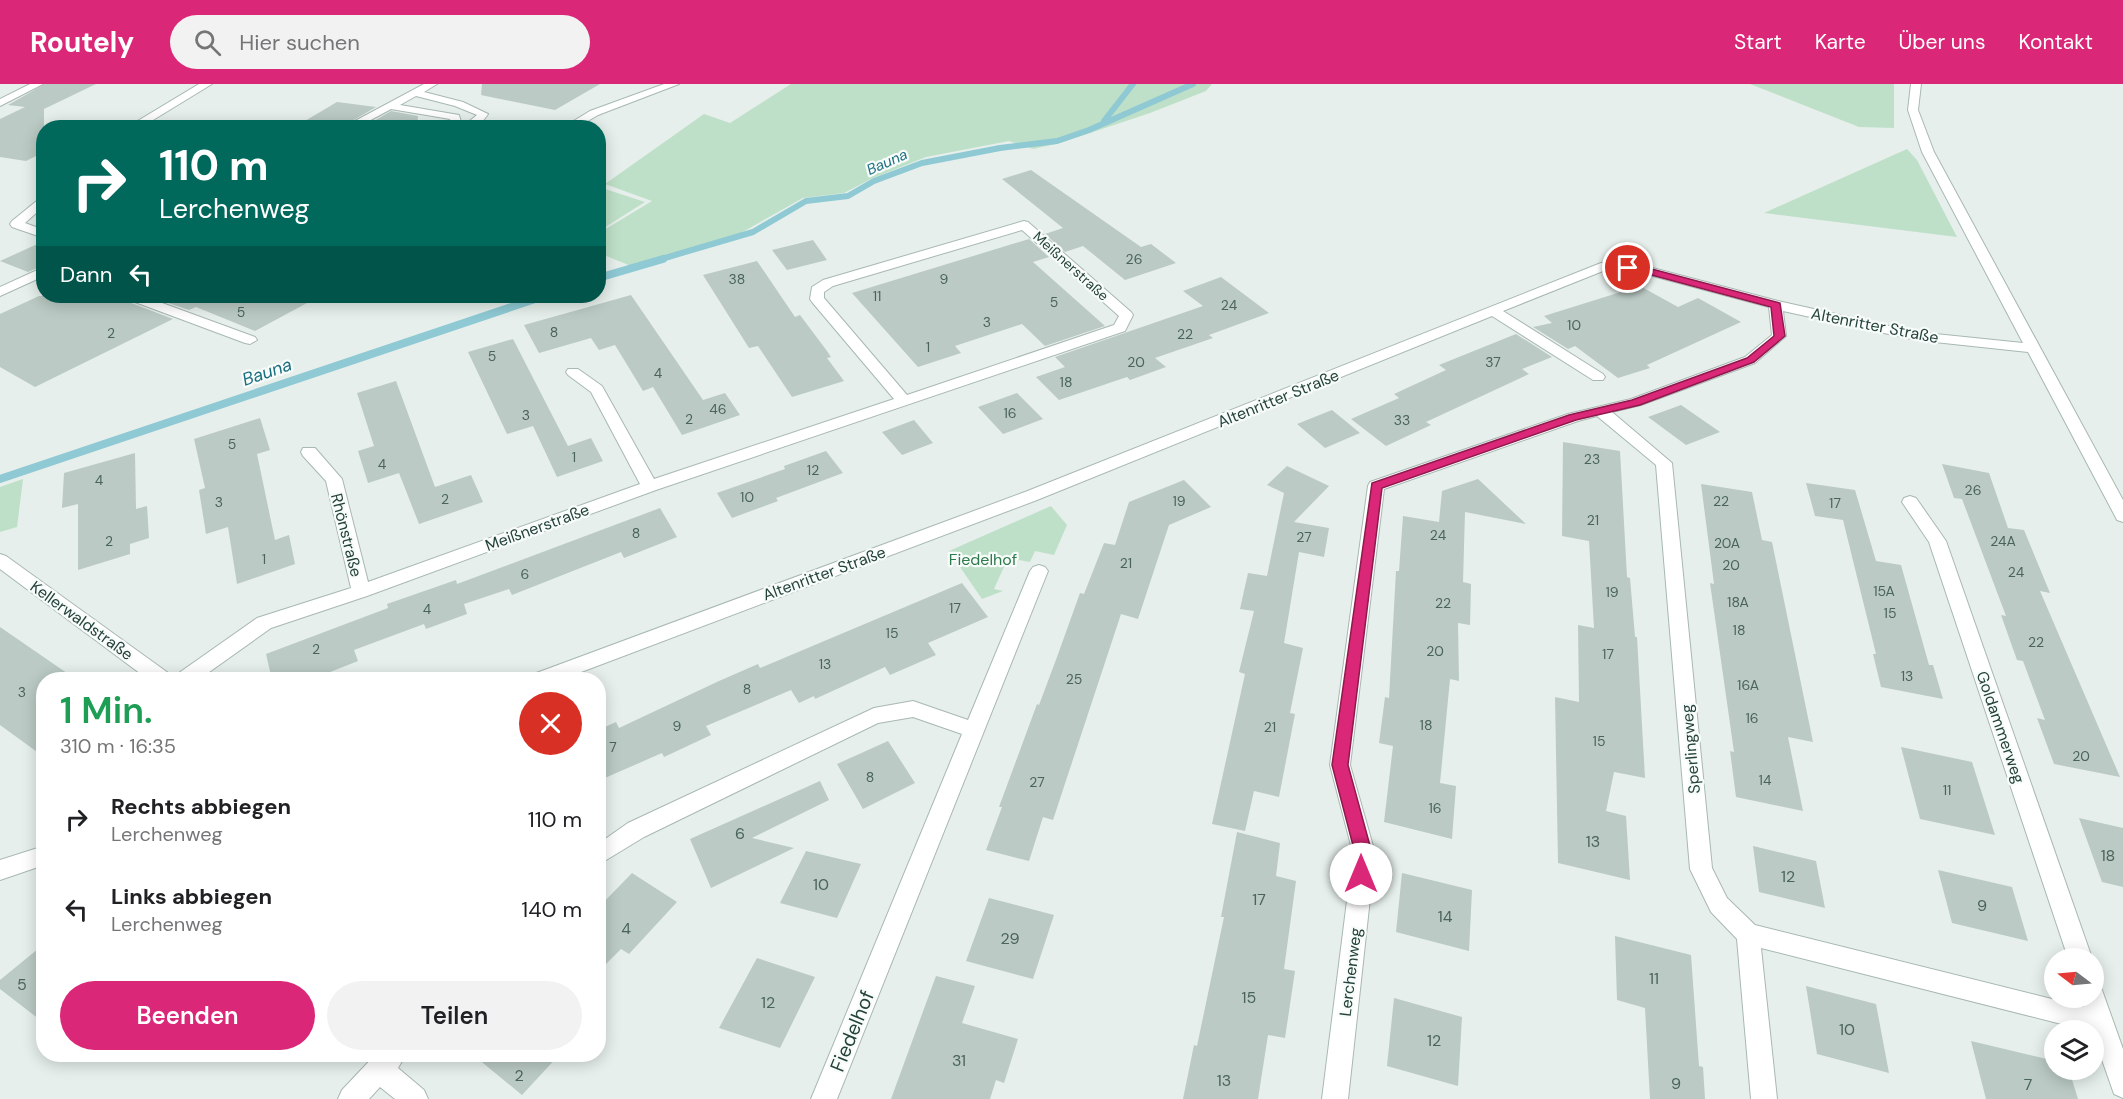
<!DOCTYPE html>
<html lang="de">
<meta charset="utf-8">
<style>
body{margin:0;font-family:"DM Sans",sans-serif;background:#f2f2f2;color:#202124;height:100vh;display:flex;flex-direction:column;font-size:22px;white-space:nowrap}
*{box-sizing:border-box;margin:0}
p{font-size:20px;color:#757577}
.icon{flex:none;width:33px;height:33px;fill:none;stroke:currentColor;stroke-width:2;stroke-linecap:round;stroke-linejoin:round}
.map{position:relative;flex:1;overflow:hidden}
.drawer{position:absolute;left:36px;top:588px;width:570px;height:390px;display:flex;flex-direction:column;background:#fff;border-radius:24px;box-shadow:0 3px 15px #0003}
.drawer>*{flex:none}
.top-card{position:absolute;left:36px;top:36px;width:570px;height:183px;border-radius:24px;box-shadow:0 3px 15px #0003;background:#00695c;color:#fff;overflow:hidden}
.needle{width:39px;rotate:286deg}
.buttons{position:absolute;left:2044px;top:864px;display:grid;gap:12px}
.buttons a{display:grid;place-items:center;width:60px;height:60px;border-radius:50%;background:#fff;box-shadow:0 3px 15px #0003;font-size:30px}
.pin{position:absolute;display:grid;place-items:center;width:51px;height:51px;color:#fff;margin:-26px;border:3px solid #fff;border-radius:50%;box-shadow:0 2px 6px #0007}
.me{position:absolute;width:66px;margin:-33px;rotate:0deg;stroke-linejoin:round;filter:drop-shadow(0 0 4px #0008)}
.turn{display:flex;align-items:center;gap:21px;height:126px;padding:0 24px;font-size:27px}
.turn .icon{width:78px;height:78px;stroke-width:2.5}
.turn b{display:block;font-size:42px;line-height:51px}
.then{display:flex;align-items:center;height:57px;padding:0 24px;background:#0003;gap:12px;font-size:22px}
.round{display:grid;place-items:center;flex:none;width:63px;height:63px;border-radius:32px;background:#f2f2f2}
.headline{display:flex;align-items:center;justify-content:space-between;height:102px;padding:0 24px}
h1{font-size:36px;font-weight:600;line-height:45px;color:#1e9e55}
.button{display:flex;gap:12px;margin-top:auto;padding:12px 24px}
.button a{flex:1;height:69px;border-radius:36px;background:#db2777;color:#fff;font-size:24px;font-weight:600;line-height:69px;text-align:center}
.button a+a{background:#f2f2f2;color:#202124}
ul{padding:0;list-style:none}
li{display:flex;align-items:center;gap:18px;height:90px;padding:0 24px}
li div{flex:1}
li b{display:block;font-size:22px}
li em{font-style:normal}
header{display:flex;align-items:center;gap:36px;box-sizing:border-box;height:84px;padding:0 30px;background:#db2777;color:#fff}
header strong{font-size:28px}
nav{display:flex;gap:33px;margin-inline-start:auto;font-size:21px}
.search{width:420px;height:54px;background:#f2f2f2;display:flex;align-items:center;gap:15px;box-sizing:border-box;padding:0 21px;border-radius:33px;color:#757577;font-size:22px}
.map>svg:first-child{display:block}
</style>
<header>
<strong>Routely</strong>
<div class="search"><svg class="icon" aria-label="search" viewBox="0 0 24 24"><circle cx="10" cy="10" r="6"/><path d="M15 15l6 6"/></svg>Hier suchen</div>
<nav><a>Start</a><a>Karte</a><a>Über uns</a><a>Kontakt</a></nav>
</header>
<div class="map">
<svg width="2123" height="1015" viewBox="0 0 2123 1015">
<rect width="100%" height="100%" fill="#e6efeb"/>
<!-- green -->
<path fill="#bfe0c8" d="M791 0H1212L1206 7 1150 29 1060 59 1033 65 1009 57 926 73 871 95 844 109 803 114 739 150 631 182 599 169V149L652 117 605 100 704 30 730 39Z
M1750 0H1894V44L1859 43Z
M1907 65 1917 76 1957 153 1764 129Z
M599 103 645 118 599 147Z
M23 395 17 443 0 448V403Z
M1051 422 1067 441 1054 471 1035 467 1030 478 1008 474 994 505 1003 507 982 515 949 467Z"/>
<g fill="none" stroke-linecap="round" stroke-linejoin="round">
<!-- stream-far1 -->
<path stroke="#8ec9d4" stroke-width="6" d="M1104 37 1133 0
M658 176 753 148 806 117 848 112 874 97 922 79 1000 64 1057 57 1089 46 1193 0"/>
<!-- stream -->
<path stroke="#8ec9d4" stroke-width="8" d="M598 194 663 175
M0 395 544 212"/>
</g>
<!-- building -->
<path fill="#bbcac4" d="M45 0H96L44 25V68L26 77 0 73V35L25 23 8 21Z
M482 0H600L555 26 481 11Z
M337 18 376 23 340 44H293Z
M391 27 418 32 417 44H362Z
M1031 86 1141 163 1151 160 1176 179 1125 196 1083 162 1065 168 1045 150 1063 144 1002 95Z
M1029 155 1049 173 1033 178 1105 242 1045 262 1022 240 955 262 961 269 918 283 852 209Z
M813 156 827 176 787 186 772 166Z
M44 157V181L28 188 0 177Z
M757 177 795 233 800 231 827 267 831 273 827 274 844 297 792 313 758 262 749 264 703 191Z
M1221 193 1269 229 1209 251 1213 254 1155 274 1166 283 1130 296 1127 293 1059 316 1036 293 1065 283 1055 273 1203 222 1183 207Z
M1640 202 1678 223 1698 214 1741 238 1647 281 1650 284 1618 294 1575 262 1568 265 1533 243 1552 239 1544 232Z
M631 211 703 316 725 309 740 331 682 351 653 303 643 307 615 261 599 266 591 254 539 269 524 241Z
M39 212H123L126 217 173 235 35 303 0 283V230Z
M148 212H320L255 247 196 223 189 226Z
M1516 250 1552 273 1522 285 1529 290 1426 338 1431 341 1386 362 1351 335 1399 314 1394 310 1446 286 1439 281Z
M513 255 568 362 591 354 603 377 557 393 533 342 507 350 468 268Z
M396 297 435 403 471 391 483 418 419 440 399 389 368 399 358 367 374 362 357 309Z
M1017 309 1043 335 1003 350 978 323Z
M1681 321 1720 348 1686 361 1648 333Z
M1332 326 1360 349 1325 364 1297 340Z
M260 334 270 366 257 370 275 456 289 451 295 480 237 500 228 443 206 450 199 406 205 404 194 355Z
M914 336 933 359 902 371 882 348Z
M1563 358 1620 367 1627 493 1630 494 1635 553H1637L1645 694 1614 688 1606 727 1626 732 1630 796 1558 779 1555 613 1579 618 1578 541 1594 544 1589 457 1562 452Z
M826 367 843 389 776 414 778 417 732 434 717 409 785 385 784 382Z
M135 369 136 425 147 422 149 454 130 460V470L78 486V420L62 424 64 389Z
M1942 380 1989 389 2008 444 2024 446 2050 509 2040 507 2120 693 2054 680 2037 634 2045 636 2023 577 2017 576 2001 531 2006 532 1962 415 1954 414Z
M1287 382 1329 402 1294 438 1329 444 1324 473 1299 468 1284 559 1303 564 1290 629 1295 630 1279 713 1254 707 1245 747 1212 740 1245 590 1239 588 1254 527 1240 525 1248 489 1267 492 1284 409 1267 401Z
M1478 395 1526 440 1465 428 1463 498 1471 500 1470 541 1458 539 1459 597 1450 595 1440 699 1456 702 1452 755 1384 738 1393 662 1379 659 1385 613 1389 614 1396 487H1399L1403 432 1439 438 1442 407Z
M1184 396 1211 423 1169 441 1138 535 1121 530 1053 736 1043 733 1029 777 986 766 1002 723H999L1037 620 1039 621 1057 573 1080 509 1084 510 1104 459 1115 461 1129 418Z
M1806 399 1855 406 1876 477 1901 481 1929 581H1933L1943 615 1881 603 1873 570H1876L1843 436 1815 432Z
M1701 400 1752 408 1762 456 1772 458 1813 658 1788 653 1803 727 1736 713 1730 667 1734 668 1710 499 1714 500Z
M660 424 677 453 624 474 621 468 512 511 509 505 464 520 467 530 426 545 424 540 354 566 358 577 310 596H272L266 570 388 524 387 520 456 496 457 500Z
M962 499 988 533 928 559 936 571 890 591 885 583 815 615 814 612 799 619 791 606 706 642 711 651 664 673 662 669 598 697V646L616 638 619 644 719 597 758 580 760 584Z
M0 543 77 596H44V673L0 641Z
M888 657 915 699 863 725 837 680Z
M1901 663 1972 678 1995 751 1920 735Z
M820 697 829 716 752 754 794 764 711 804 690 755Z
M2079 734 2123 744V803L2102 798Z
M1237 748 1280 759 1276 792 1296 797 1284 885 1295 887 1285 954 1268 951 1258 1015H1183L1194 961 1197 962 1224 833H1221Z
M1753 762 1816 777 1825 824 1759 808Z
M806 767 861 780 837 834 780 819Z
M1938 786 2012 803 2028 857 1952 839Z
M632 789 677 818 629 870 621 865 598 888V824Z
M1402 789 1472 806 1469 867 1396 848Z
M989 814 1054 831 1033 895 966 877Z
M1615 852 1691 871 1699 982 1703 983 1705 1015H1650L1645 924 1617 916Z
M44 860V939L0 905V896Z
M757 874 815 893 780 964 719 944Z
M936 892 975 902 962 939 1018 955 1004 999 996 996 990 1015H891Z
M1806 902 1876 920 1889 989 1817 970Z
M1394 914 1462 933 1458 1002 1387 982Z
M1971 957 2055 977V986H2069L2078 1015H1986Z
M472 970H560L522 1011Z"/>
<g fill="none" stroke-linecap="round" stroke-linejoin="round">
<defs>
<path id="minor" d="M30 0H43L0 22V15Z
M199 0H212L140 44H126Z
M424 0H437L424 8 463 18 488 30C480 42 475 44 461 44L477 31 455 22 416 12 400 21 459 31 461 38 456 41 452 40 450 35 391 25 356 44H342Z
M664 0H679L598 31 576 44H562L590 27Z
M1911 0H1921L1918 26 1934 68 2123 416V438L2117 436 2115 432 2028 268 1916 256 1783 227 1786 252 1755 279 1641 321 1612 328 1672 379 1712 784 1727 814 1755 841 2084 923 2081 914H2094V903L2102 906 2123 965V1014L2114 1010 2094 953V946H2085L1761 864 1777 1015H1751L1737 855 1711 828 1690 785 1656 381 1597 332 1578 337 1384 405 1350 681 1375 769 1348 1015H1322L1353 769 1330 681 1368 402 1370 398 1568 330 1631 315 1745 273 1772 251 1769 223 1645 190 1603 187 1503 227 1603 290 1605 293 1603 296H1593L1492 232 1037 416 560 596H529L531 591 1025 408 1601 179 1645 182 1778 217 1916 248 2023 259 1922 68 1908 26Z
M44 111V122L25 139 44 146V154L12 143 10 140 12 137Z
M1024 137 1028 138 1131 228 1133 231 1125 247 656 406 367 512 271 544 198 596H174L176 591 257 534 351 504 326 397 303 372 301 368 303 364H315L342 395 368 498 640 400 591 308 568 291 566 288 568 285H578L602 302 654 395 894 315 812 218 810 215 812 203 823 196ZM1022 146 1119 232 1114 241 907 311 824 214V208L833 202Z
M44 183V192L0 212V203Z
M125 212H143L255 253 257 256 250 260 245 259 127 215Z
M1910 412 1916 414 1946 457 2092 874H2068L1929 458 1902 418 1904 414Z
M0 470 6 472 171 591 173 596H149L0 485Z
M1039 481 1045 483 1048 487 837 1015H811L962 650 913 633 878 639 644 753 598 781V760L628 739 874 624 913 617 968 636 1030 487 1033 483Z
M44 762V781L0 796V776Z
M376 970H406L398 984 424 1006 428 1015H395L380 1003 369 1015H338L342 1006Z"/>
</defs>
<!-- minor casing -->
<use href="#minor" stroke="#a8b8b2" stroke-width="2"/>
<!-- minor -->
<use href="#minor" fill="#fff" fill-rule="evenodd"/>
</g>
<!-- route -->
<path fill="#db2777" stroke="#8e194d" stroke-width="1.5" d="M1628 181 1648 184 1780 219 1785 252 1754 278 1640 321 1576 336 1382 404 1348 681 1372 769 1367 795 1361 797 1355 795 1353 790 1355 769 1332 681 1372 399 1569 331 1632 316 1747 274 1774 252 1771 223 1644 189 1624 186 1623 184Z"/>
<g text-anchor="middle" stroke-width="4.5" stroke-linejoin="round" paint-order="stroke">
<!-- number labels -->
<g font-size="14" fill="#4a645c">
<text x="1134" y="180">26</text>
<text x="737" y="200">38</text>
<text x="944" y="200">9</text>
<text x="877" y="217">11</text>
<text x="1054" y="223">5</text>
<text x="1229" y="226">24</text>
<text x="241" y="233">5</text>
<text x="987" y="243">3</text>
<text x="1574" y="246">10</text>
<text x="554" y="253">8</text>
<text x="111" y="254">2</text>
<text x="1185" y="255">22</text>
<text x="928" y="268">1</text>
<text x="492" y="277">5</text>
<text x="1136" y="283">20</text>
<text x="1493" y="283">37</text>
<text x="658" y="294">4</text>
<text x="1066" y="303">18</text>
<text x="718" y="330">46</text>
<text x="1010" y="334">16</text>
<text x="526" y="336">3</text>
<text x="689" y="340">2</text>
<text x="1402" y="341">33</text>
<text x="232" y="365">5</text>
<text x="574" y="378">1</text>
<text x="1592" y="380">23</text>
<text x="382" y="385">4</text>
<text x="813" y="391">12</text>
<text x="99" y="401">4</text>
<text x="1973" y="411">26</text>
<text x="747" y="418">10</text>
<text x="445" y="420">2</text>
<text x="1179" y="422">19</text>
<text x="1721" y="422">22</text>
<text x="219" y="423">3</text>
<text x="1835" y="424">17</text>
<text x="1593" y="441">21</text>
<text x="636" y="454">8</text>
<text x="1438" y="456">24</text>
<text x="1304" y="458">27</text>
<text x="109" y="462">2</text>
<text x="2003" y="462">24A</text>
<text x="1727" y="464">20A</text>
<text x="264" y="480">1</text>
<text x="1126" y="484">21</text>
<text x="1731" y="486">20</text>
<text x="2016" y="493">24</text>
<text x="525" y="495">6</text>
<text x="1884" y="512">15A</text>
<text x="1612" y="513">19</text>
<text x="1738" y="523">18A</text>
<text x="1443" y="524">22</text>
<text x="955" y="529">17</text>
<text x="427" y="530">4</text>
<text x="1890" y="534">15</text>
<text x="1739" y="551">18</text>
<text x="892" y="554">15</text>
<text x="2036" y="563">22</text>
<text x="316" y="570">2</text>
<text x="1435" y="572">20</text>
<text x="1608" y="575">17</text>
<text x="825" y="585">13</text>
<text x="1907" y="597">13</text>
<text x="1074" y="600">25</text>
<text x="1748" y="606">16A</text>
<text x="747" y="610">8</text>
<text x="22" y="613">3</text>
<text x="1752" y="639">16</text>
<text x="1426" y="646">18</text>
<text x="677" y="647">9</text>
<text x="1270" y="648">21</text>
<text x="1599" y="662">15</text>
<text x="613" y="668">7</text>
<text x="2081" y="677">20</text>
<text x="870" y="698">8</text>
<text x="1765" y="701">14</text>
<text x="1037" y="703">27</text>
<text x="1947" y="711">11</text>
<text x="1435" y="729">16</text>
</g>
<!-- far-street labels -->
<g font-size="14" fill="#24423a" stroke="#f7fbf9">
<text transform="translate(1071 182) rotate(42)" y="5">Meißnerstraße</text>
</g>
<!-- far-water labels -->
<g font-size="15" font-style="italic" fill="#1c6f80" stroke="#f7fbf9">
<text transform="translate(887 78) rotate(-24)" y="5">Bauna</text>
</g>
<!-- street labels -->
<g font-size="16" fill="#24423a" stroke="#f7fbf9">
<text transform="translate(1875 241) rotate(11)" y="6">Altenritter Straße</text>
<text transform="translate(1278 314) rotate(-22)" y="6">Altenritter Straße</text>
<text transform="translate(537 443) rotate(-20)" y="6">Meißnerstraße</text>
<text transform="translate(347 451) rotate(76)" y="6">Rhönstraße</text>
<text transform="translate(824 489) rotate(-20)" y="6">Altenritter Straße</text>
<text transform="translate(82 536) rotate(36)" y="6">Kellerwaldstraße</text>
<text transform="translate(2001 643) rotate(71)" y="6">Goldammerweg</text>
<text transform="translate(1690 665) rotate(-95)" y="6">Sperlingweg</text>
<text transform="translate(1350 888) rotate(-83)" y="6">Lerchenweg</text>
</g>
<!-- park labels -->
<g font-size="16" fill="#2d7a4b" stroke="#f7fbf9">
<text x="983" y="481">Fiedelhof</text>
</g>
<!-- near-number labels -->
<g font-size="16" fill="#4a645c">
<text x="740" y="755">6</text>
<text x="1593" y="763">13</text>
<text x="2108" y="777">18</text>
<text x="1788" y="798">12</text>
<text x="821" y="806">10</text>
<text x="1259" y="821">17</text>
<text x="1982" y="827">9</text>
<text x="1445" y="838">14</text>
<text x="626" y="850">4</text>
<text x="1010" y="860">29</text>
<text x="1654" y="900">11</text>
<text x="22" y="906">5</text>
<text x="1249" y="919">15</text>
<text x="768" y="924">12</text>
<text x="1847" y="951">10</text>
<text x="1434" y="962">12</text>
<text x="959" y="982">31</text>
<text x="519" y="997">2</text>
<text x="1224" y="1002">13</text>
<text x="1676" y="1005">9</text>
<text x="2028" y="1006">7</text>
</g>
<!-- water labels -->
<g font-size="18" font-style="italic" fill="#1c6f80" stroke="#f7fbf9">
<text transform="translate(267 288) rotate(-19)" y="6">Bauna</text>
</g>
<!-- near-street labels -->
<g font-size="20" fill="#24423a" stroke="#f7fbf9">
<text transform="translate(852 947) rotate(-68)" y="7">Fiedelhof</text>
</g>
</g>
</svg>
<div class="buttons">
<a><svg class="needle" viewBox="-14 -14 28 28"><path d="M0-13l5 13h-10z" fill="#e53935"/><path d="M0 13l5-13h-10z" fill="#757577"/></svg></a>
<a><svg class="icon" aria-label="layers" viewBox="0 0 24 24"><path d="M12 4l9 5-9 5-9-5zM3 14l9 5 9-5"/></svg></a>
</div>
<div class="pin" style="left:1628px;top:184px;background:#d93025"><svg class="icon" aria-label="arrive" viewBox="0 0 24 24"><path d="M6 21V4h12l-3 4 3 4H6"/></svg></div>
<svg class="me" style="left:1361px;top:790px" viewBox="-20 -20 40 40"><circle r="19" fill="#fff"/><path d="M0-13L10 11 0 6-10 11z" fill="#db2777"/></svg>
<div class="top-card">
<div class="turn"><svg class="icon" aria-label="right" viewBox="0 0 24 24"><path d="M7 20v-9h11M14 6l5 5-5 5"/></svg><div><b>110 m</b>Lerchenweg</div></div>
<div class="then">Dann<svg class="icon" aria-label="left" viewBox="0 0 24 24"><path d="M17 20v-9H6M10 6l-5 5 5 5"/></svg></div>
</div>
<section class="drawer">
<div class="headline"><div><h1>1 Min.</h1><p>310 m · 16:35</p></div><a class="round" style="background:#d93025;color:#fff"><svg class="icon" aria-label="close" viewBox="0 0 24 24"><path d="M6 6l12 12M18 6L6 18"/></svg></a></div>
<ul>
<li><svg class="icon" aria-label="right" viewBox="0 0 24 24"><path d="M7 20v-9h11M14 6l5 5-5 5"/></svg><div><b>Rechts abbiegen</b><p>Lerchenweg</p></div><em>110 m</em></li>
<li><svg class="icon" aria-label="left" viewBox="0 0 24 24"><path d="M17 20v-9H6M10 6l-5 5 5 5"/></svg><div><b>Links abbiegen</b><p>Lerchenweg</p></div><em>140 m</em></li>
</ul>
<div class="button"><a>Beenden</a><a>Teilen</a></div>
</section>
</div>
